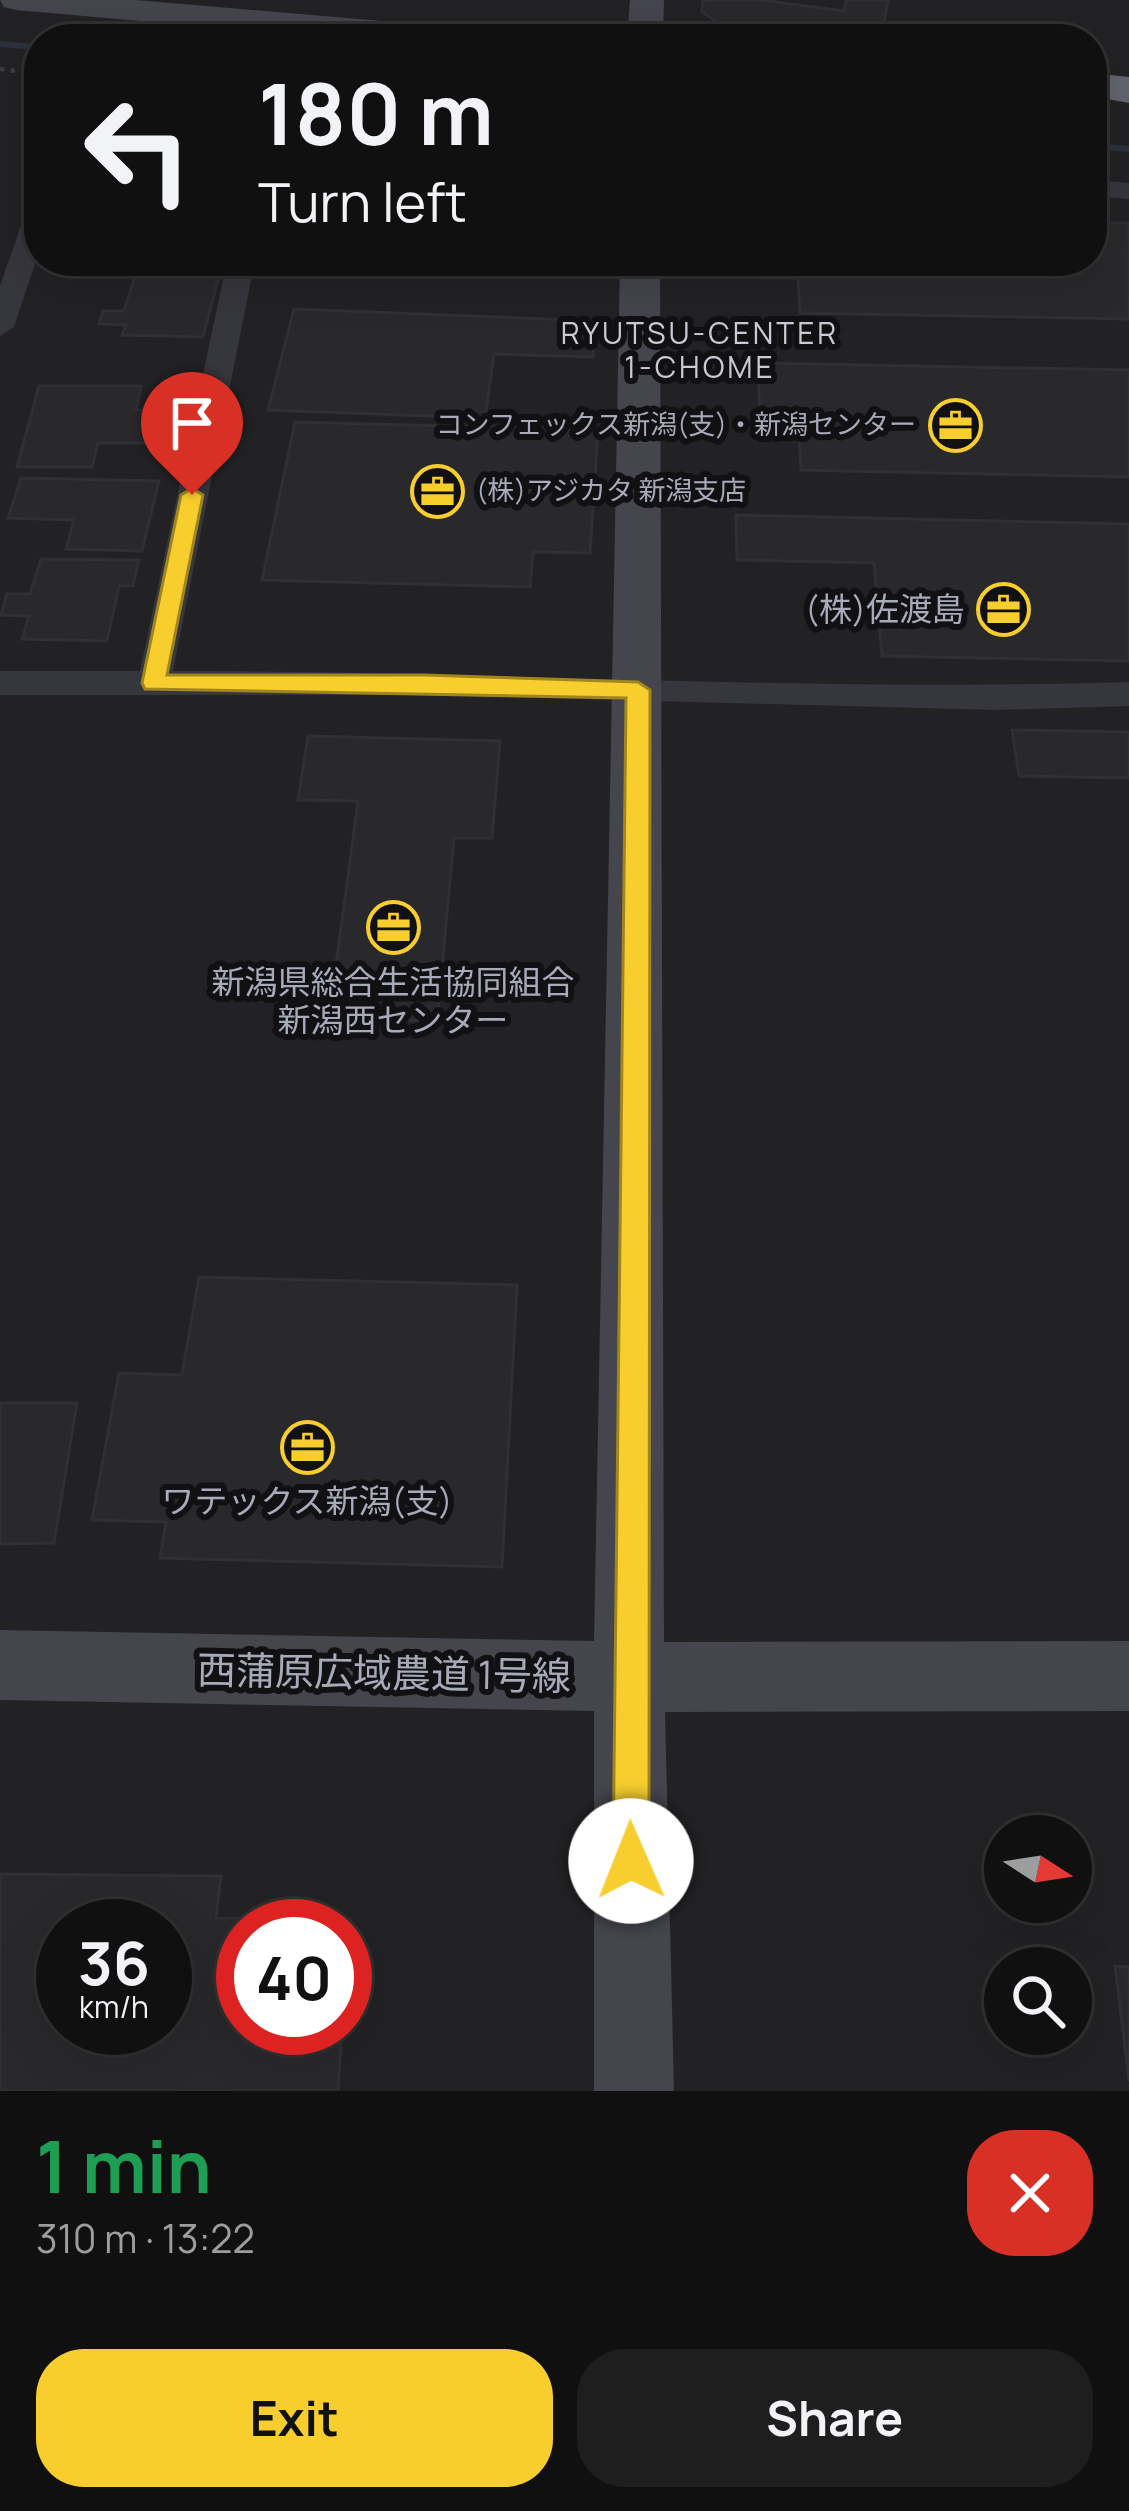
<!DOCTYPE html>
<meta charset="utf-8">
<style>
body{margin:0;font-family:Manrope,"Noto Sans JP",sans-serif;background:#1e1e1f;color:#f1f3f6;height:100vh;display:flex;flex-direction:column;font-size:45px;white-space:nowrap}
*{box-sizing:border-box;margin:0}
p{font-size:39px;color:#9c9d9f}
.icon{flex:none;width:66px;height:66px;fill:none;stroke:currentColor;stroke-width:2;stroke-linecap:round;stroke-linejoin:round}
.map{position:relative;height:2091px;overflow:hidden}
.details{display:flex;flex-direction:column;background:#101011;flex:1}
.details>*{flex:none}
.guide{position:absolute;left:24px;top:24px;width:1083px;height:252px;border-radius:48px;box-shadow:0 12px 48px #0002,0 0 0 3px #303031;background:#101011;color:#f1f3f6;overflow:hidden}
.needle{width:78px;rotate:102deg}
.tools{position:absolute;left:984px;top:1815px;display:grid;gap:24px}
.tools a{display:grid;place-items:center;width:108px;height:108px;border-radius:50%;background:#101011;box-shadow:0 12px 48px #0002,0 0 0 3px #303031;font-size:60px}
.speed{position:absolute;left:36px;top:1899px;display:flex;gap:24px;font-size:60px;font-weight:700;text-align:center}
.speed>*{display:grid;place-content:center;width:156px;height:156px;border-radius:50%;background:#101011;box-shadow:0 12px 48px #0002,0 0 0 3px #303031;line-height:1}
.speed small{font-size:30px;font-weight:400}
.speed .limit{border:18px solid #d22;background:#fff;color:#111}
.pin{position:absolute;display:grid;place-items:center;width:102px;height:102px;color:#fff;margin:-123px -51px;border-radius:50% 50% 50% 0;rotate:-45deg;box-shadow:0 0 12px #0007}
.pin .icon{rotate:45deg}
.me{position:absolute;width:132px;margin:-66px;rotate:359deg;stroke-linejoin:round;filter:drop-shadow(0 0 9px #0008)}
.turn{display:flex;align-items:center;gap:42px;height:252px;padding:0 36px;font-size:54px}
.turn .icon{width:156px;height:156px;stroke-width:2.5}
.turn b{display:block;font-size:84px;line-height:102px}
.round{display:grid;place-items:center;flex:none;width:126px;height:126px;border-radius:48px;background:#1e1e1f}
.overview{display:flex;align-items:center;justify-content:space-between;height:204px;padding:0 36px}
h1{font-size:72px;font-weight:700;line-height:90px;color:#1e9e55}
.primary-button{display:flex;gap:24px;margin-top:auto;padding:24px 36px}
.primary-button a{flex:1;height:138px;border-radius:48px;background:#f7ce2e;color:#111;font-size:48px;font-weight:700;line-height:138px;text-align:center}
.primary-button a+a{background:#1e1e1f;color:#f1f3f6}
.map>svg:first-child{display:block}
</style>
<div class="map">
<svg width="1129" height="2091" viewBox="0 0 1129 2091">
<rect width="100%" height="100%" fill="#161517"/>
<!-- built -->
<path fill="#222124" fill-rule="evenodd" d="M0 0H1129V2091H0ZM39 39H1092V261H39ZM1005 1836H1071V1902H1005ZM63 1926H165V2028H63ZM243 1926H345V2028H243ZM1005 1968H1071V2034H1005Z"/>
<g fill="none" stroke-linecap="round" stroke-linejoin="round">
<!-- stream -->
<path fill="#2b323c" fill-rule="evenodd" d="M0 41 39 44V50L0 47Z
M1092 143 1129 146V152L1092 149Z"/>
</g>
<!-- building -->
<path fill="#29282b" stroke="#302f34" stroke-width="3" fill-rule="evenodd" d="M703 0H761L844 11 846 0H888L881 39 724 26 702 12Z
M1092 223H1129V319L800 313 798 278H761V261H1092Z
M140 261H223L203 337 122 335 126 325 99 324 103 311H124Z
M301 261H526V275L299 271Z
M294 309 596 321 593 357 494 354 485 418 268 410Z
M758 363 1129 370V477L801 470 799 436H781L780 414H760Z
M39 386H141L136 410H179L173 443H98L92 467H17Z
M295 422 598 430 590 553 533 552 530 587 262 580Z
M21 478 159 481 142 551 66 549 74 520 8 518Z
M736 515 1129 524V661L882 656 874 563 737 560Z
M41 559 139 560 133 586H119L107 641 22 639 29 616 1 615 7 594H30Z
M1012 730 1129 732V778L1019 776Z
M308 736 500 741 492 838H454L437 1021 329 1018 358 801 298 800Z
M199 1277 517 1285 502 1567 160 1558 166 1522 92 1520 119 1373 182 1375Z
M0 1403H77L54 1543 0 1544Z
M0 1874 221 1876 216 1918 350 1919 345 1992V1926H243V2028H342L338 2091H0ZM63 1926H165V2028H63Z
M1115 1966 1129 1967V2081Z"/>
<g fill="none" stroke-linecap="round" stroke-linejoin="round">
<!-- path -->
<path stroke="#3c3d44" stroke-width="4.5" stroke-dasharray="4.5 6" stroke-linecap="butt" d="M684 29 704 39
M0 69 39 74"/>
<!-- street -->
<path fill="#36363d" fill-rule="evenodd" d="M1092 180 1129 183V199L1092 196Z
M39 203V252L14 327 0 336V286L26 211Z
M227 261H255L173 671C492 671 811 692 1129 682V706L996 710 424 695H0V671H140Z"/>
<!-- secondary -->
<path fill="#44454d" fill-rule="evenodd" d="M0 0H136L464 28 476 32 482 39H343L16 10 4 7Z
M630 0H664L663 39H627Z
M620 261H660L664 1642 1129 1641V1711L665 1712 674 2091H594V1711L0 1700V1630L594 1641Z"/>
<!-- highway -->
<path fill="#62646e" fill-rule="evenodd" d="M1111 75 1129 77V103L1096 97 1092 91 1096 79Z"/>
</g>
<!-- route -->
<path fill="#f7ce2e" stroke="#a1861e" stroke-width="3" d="M192 488 203 495 167 675H424L638 682 650 690 649 1861 644 1874 631 1879 618 1874 613 1861 626 698 145 689 142 683 181 495Z"/>
<!-- icons -->
<defs>
<symbol id="office-ring" viewBox="-11 -11 22 22"><circle r="9.5" fill="#111012" stroke="#f7ce2e" stroke-width="1.5"/><path d="M-6-3h4V-5.5h4V-3h4V5H-6ZM-1-4.5V-3h2v-1.5ZM-6 0V1H6V0Z" fill="#f7ce2e"/></symbol>
</defs>
<g fill-rule="evenodd">
<use href="#office-ring" x="926" y="396" width="59" height="59"/>
<use href="#office-ring" x="408" y="462" width="59" height="59"/>
<use href="#office-ring" x="974" y="580" width="59" height="59"/>
<use href="#office-ring" x="364" y="898" width="59" height="59"/>
<use href="#office-ring" x="278" y="1418" width="59" height="59"/>
</g>
<g text-anchor="middle" stroke-width="12" stroke-linejoin="round" paint-order="stroke">
<!-- far-poi labels -->
<g font-size="27" fill="#a7aab8" stroke="#111012" text-anchor="end">
<text x="916" y="434">コンフェックス新潟(支)・新潟センター</text>
<text x="476" y="500" text-anchor="start">(株)アジカタ 新潟支店</text>
</g>
<!-- far-neighbourhood labels -->
<g font-size="30" letter-spacing="3" fill="#c8cad4" stroke="#111012">
<text x="700" y="344">RYUTSU-CENTER<tspan x="700" dy="34">1-CHOME</tspan></text>
</g>
<!-- poi labels -->
<g font-size="33" fill="#a7aab8" stroke="#111012">
<text x="965" y="621" text-anchor="end">(株)佐渡島</text>
<text x="393" y="994">新潟県総合生活協同組合<tspan x="393" dy="38">新潟西センター</tspan></text>
<text x="307" y="1513">ワテックス新潟(支)</text>
</g>
<!-- near-street labels -->
<g font-size="39" fill="#a7aab8" stroke="#111012">
<text transform="translate(384 1673) rotate(1)" y="14">西蒲原広域農道 1号線</text>
</g>
</g>
</svg>
<div class="tools">
<a><svg class="needle" viewBox="-14 -14 28 28"><path d="M0-13l5 13h-10z" fill="#e53935"/><path d="M0 13l5-13h-10z" fill="#9c9d9f"/></svg></a>
<a><svg class="icon" aria-label="search" viewBox="0 0 24 24"><circle cx="10" cy="10" r="6"/><path d="M15 15l6 6"/></svg></a>
</div>
<div class="speed"><div>36<small>km/h</small></div><div class="limit">40</div></div>
<div class="pin" style="left:192px;top:495px;background:#d93025"><svg class="icon" aria-label="arrive" viewBox="0 0 24 24"><path d="M6 21V4h12l-3 4 3 4H6"/></svg></div>
<svg class="me" style="left:631px;top:1861px" viewBox="-20 -20 40 40"><circle r="19" fill="#fff"/><path d="M0-13L10 11 0 6-10 11z" fill="#f7ce2e"/></svg>
<div class="guide">
<div class="turn"><svg class="icon" aria-label="left" viewBox="0 0 24 24"><path d="M17 20v-9H6M10 6l-5 5 5 5"/></svg><div><b>180 m</b>Turn left</div></div>
</div>
</div>
<section class="details">
<div class="overview"><div><h1>1 min</h1><p>310 m · 13:22</p></div><a class="round" style="background:#d93025;color:#fff"><svg class="icon" aria-label="close" viewBox="0 0 24 24"><path d="M6 6l12 12M18 6L6 18"/></svg></a></div>
<div class="primary-button"><a>Exit</a><a>Share</a></div>
</section>
